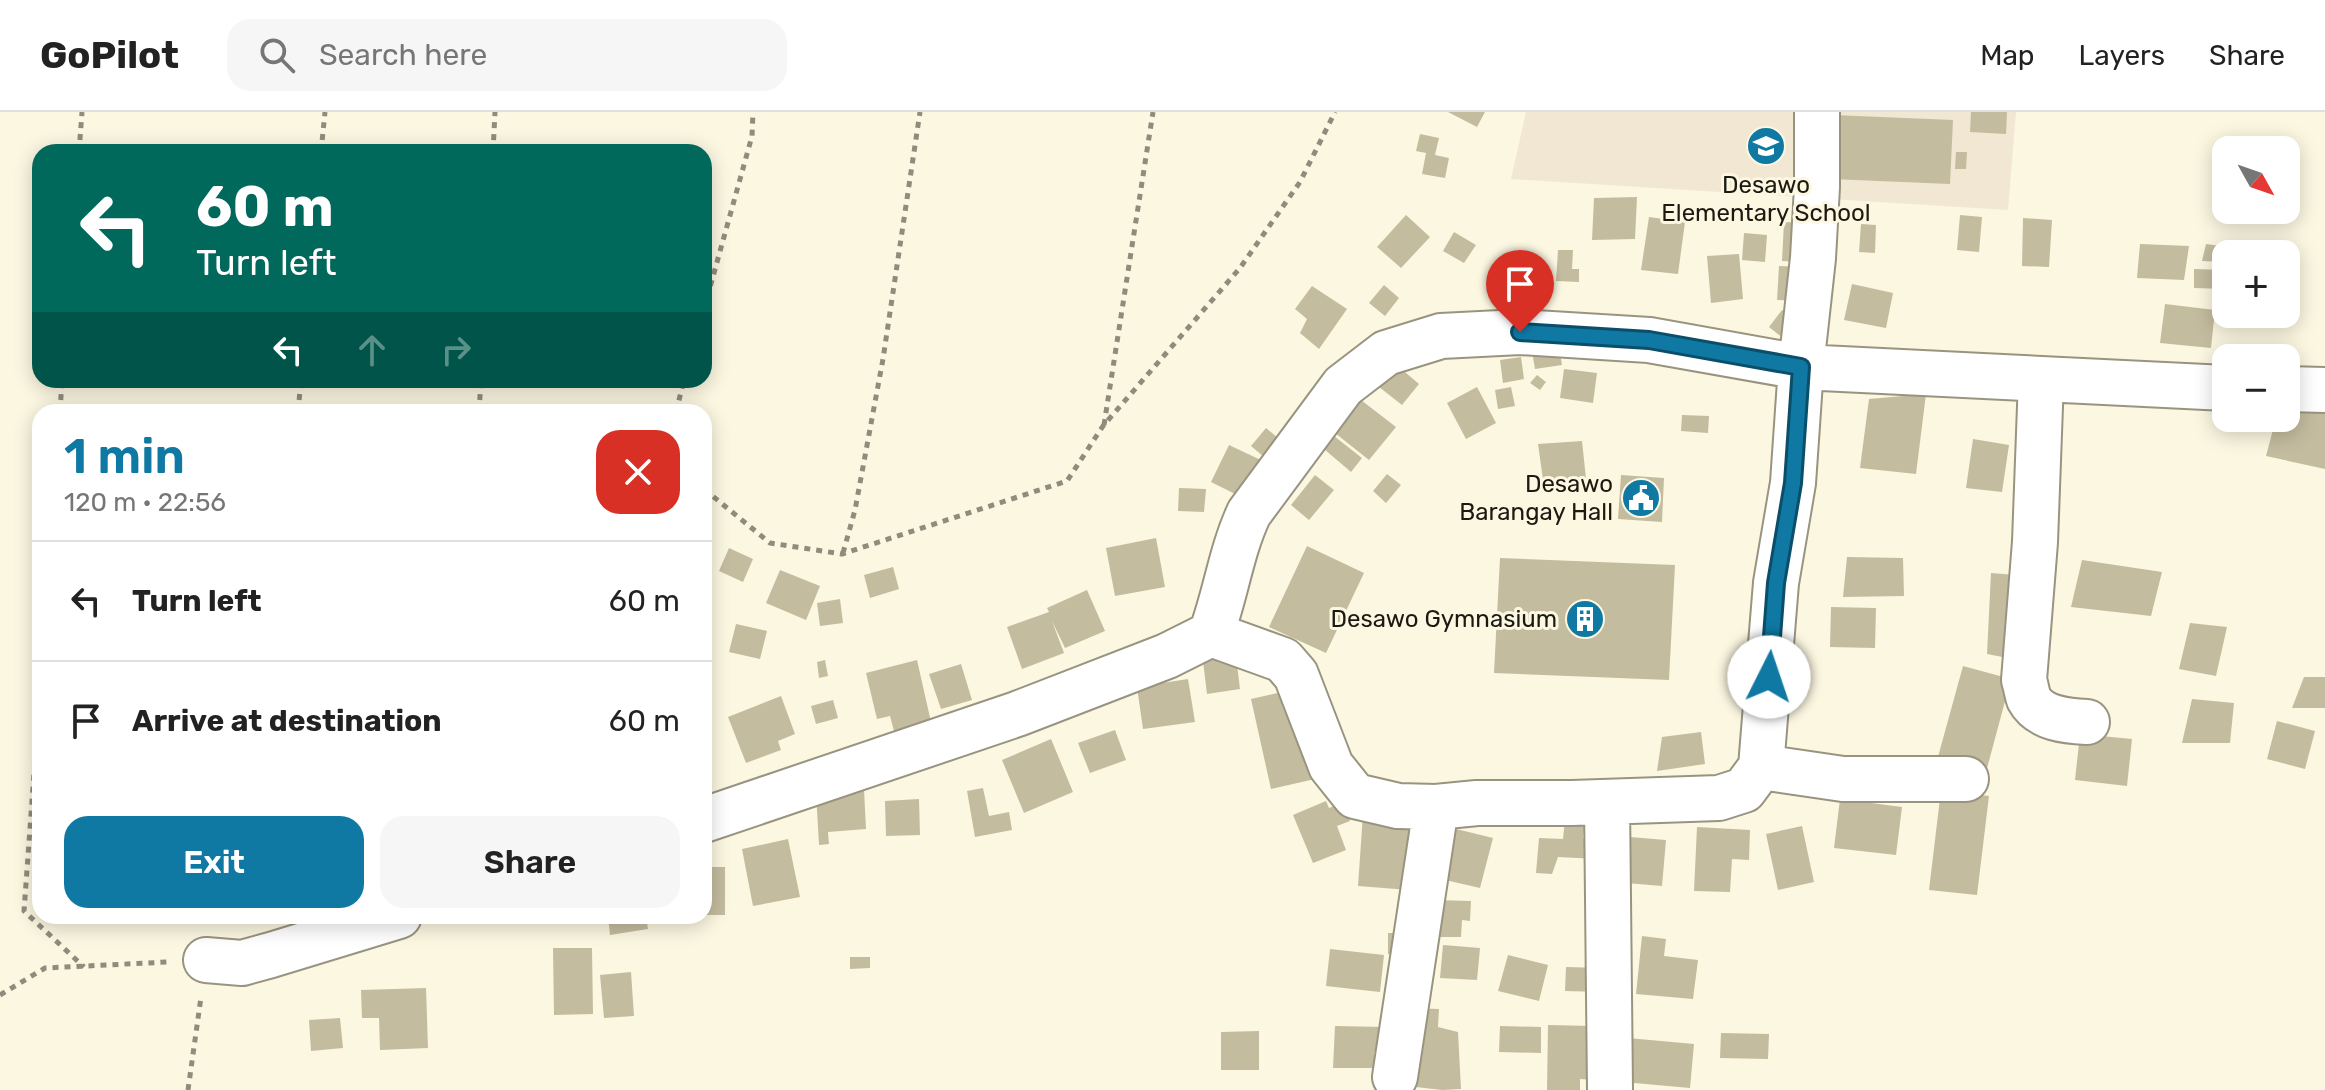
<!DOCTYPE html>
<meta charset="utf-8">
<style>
body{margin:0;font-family:Rubik,sans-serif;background:#f6f6f6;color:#222;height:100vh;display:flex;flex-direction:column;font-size:30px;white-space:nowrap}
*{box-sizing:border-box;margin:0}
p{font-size:26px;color:#767676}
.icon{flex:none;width:44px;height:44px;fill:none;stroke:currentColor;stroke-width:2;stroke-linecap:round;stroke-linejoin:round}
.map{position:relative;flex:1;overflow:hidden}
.sheet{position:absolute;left:32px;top:292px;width:680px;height:520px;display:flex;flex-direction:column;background:#fff;border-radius:24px;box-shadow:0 4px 20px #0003}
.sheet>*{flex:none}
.banner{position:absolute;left:32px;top:32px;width:680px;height:244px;border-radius:24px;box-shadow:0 4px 20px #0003;background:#00695c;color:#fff;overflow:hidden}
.needle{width:52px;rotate:130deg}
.fabs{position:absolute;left:2212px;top:24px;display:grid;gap:16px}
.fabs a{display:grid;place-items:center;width:88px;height:88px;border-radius:16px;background:#fff;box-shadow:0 4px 20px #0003;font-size:40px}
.pin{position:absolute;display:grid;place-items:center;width:68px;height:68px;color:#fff;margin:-82px -34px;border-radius:50% 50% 50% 0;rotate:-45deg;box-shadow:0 0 8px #0007}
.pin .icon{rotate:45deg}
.me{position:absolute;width:88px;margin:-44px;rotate:4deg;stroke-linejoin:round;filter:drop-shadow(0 0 6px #0008)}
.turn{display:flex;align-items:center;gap:28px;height:168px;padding:0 32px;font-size:36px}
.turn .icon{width:104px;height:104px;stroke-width:2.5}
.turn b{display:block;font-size:56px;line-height:68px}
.lanes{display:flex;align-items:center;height:76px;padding:0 32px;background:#0003;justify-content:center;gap:40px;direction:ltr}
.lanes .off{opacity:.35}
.round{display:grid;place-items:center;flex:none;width:84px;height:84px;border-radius:24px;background:#f6f6f6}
.overview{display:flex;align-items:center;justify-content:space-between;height:136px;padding:0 32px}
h1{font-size:48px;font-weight:600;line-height:60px;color:#0f78a3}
.cta{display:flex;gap:16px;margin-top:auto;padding:16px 32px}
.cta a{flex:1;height:92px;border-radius:24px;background:#0f78a3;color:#fff;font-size:32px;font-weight:600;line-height:92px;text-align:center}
.cta a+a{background:#f6f6f6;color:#222}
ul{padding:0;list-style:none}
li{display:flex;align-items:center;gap:24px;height:120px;padding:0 32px;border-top:2px solid #e0e0e0}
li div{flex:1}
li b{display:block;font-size:30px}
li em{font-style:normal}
header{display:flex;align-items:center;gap:48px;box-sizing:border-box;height:112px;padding:0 40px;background:#fff;border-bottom:2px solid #e0e0e0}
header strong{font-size:38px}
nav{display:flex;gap:44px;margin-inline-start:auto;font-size:28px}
.search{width:560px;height:72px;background:#f6f6f6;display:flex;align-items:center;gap:20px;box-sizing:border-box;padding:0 28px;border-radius:24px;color:#767676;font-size:30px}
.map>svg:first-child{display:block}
</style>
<header>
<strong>GoPilot</strong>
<div class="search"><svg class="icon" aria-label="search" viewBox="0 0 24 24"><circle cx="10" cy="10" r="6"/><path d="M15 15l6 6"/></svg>Search here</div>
<nav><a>Map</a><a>Layers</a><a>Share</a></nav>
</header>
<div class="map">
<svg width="2325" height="978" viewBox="0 0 2325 978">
<rect width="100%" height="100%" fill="#fcf7e1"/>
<!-- education -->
<path fill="#f2e7d2" d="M1526 0H2016L2008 98 1511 67Z"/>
<!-- building -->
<path fill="#c4bc9f" d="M1448 0H1485L1477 15Z
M1971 0H2007L2006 22 1970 20Z
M1833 3 1953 8 1950 72 1831 67Z
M1420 22 1439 26 1435 43 1449 46 1445 66 1422 62 1426 41 1416 39Z
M1956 40H1967L1966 57H1955Z
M1637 85 1635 127 1592 128 1594 86Z
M1406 103 1430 125 1401 156 1377 135Z
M1960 103 1982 105 1979 140 1957 138Z
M1649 105 1685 110 1678 162 1641 158Z
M2023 106 2052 108 2049 155 2022 154Z
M1784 110 1808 111 1806 150 1782 149Z
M1861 112 1876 113 1875 141 1859 140Z
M1454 120 1476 133 1464 151 1443 139Z
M1744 121 1767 123 1765 150 1742 148Z
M2140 132 2189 134 2184 168 2137 166Z
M2206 132 2228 135 2226 150 2202 149Z
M1558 138H1573L1572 157H1579V170L1556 169Z
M1739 142 1743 187 1711 191 1707 144Z
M1779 154 1804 155 1802 189 1777 188Z
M2194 157 2226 158 2225 177 2194 176Z
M1852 172 1893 181 1886 216 1844 208Z
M1384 173 1399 186 1385 204 1369 191Z
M1312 174 1347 197 1319 237 1300 221 1307 207 1295 197Z
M2165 192 2215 198 2211 236 2160 231Z
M1782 198 1796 209 1783 226 1769 215Z
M1558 229 1562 253 1535 257 1531 234Z
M1521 245 1524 267 1503 271 1500 248Z
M1392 249 1419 272 1402 293 1374 271Z
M1564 257 1597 261 1593 291 1560 286Z
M1537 263 1546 270 1540 278 1530 271Z
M1477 275 1496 311 1466 327 1447 291Z
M1511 275 1515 294 1498 297 1495 278Z
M2325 281V357L2266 344 2276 306H2286V294L2315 300Z
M1926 282 1916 362 1860 356 1869 287Z
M1361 288 1396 315 1369 348 1335 321Z
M1682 303 1709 304 1708 321 1681 319Z
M1266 316 1285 332 1270 350 1251 334Z
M1334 324 1362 346 1351 360 1324 337Z
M1973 327 2009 333 2002 380 1966 376Z
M1582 329 1587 376 1545 382 1538 332Z
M1229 333 1265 350 1247 388 1211 370Z
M1387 362 1401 373 1386 391 1373 379Z
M1315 363 1334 378 1309 408 1291 393Z
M1621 363 1664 366 1662 410 1618 407Z
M1179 376 1206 377 1204 400 1178 399Z
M1156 426 1165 475 1115 484 1106 436Z
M1307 434 1364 461 1326 541 1269 515Z
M729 436 753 447 743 470 719 459Z
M1847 445 1903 446 1904 484 1843 485Z
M1500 446 1675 453 1669 568 1494 561Z
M2082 448 2162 460 2151 504 2071 495Z
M893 455 899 477 870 486 864 463Z
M780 458 820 474 806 508 766 491Z
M1991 461 2028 464 2018 548 1987 542Z
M1087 478 1105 519 1065 536 1052 509 1064 541 1022 557 1007 515 1049 500 1047 496Z
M840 487 843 511 820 514 817 491Z
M1831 495 1876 496 1875 536 1830 535Z
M2190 511 2227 515 2216 564 2179 557Z
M736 512 767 519 760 547 729 540Z
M1236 544 1240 577 1207 582 1203 549Z
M825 548 828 564 819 566 817 550Z
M917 548 931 610 894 619 890 604 877 607 866 561Z
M961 552 972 588 941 597 929 562Z
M1963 554 2011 567 1986 660 1933 663Z
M2304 565H2325V596H2292Z
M1188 567 1195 610 1143 617 1137 575Z
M1295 577 1315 667 1271 677 1251 587Z
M781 584 795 622 778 629 781 638 746 651 728 605Z
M2192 587 2234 591 2230 631H2182Z
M833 588 838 606 816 612 811 594Z
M2277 609 2315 619 2305 657 2267 647Z
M1115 618 1126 648 1090 661 1078 631Z
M1701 620 1705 652 1657 659 1662 625Z
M2080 622 2132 627 2127 674 2075 668Z
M1051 627 1073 680 1024 701 1002 648Z
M983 676 989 704 1009 700 1012 718 975 725 967 679Z
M864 677 866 717 828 720 829 732 819 733 816 680Z
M1941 678 1989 684 1977 783 1929 778Z
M919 687 920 723 886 724 885 689Z
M1840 687 1902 695 1896 743 1834 736Z
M1326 689 1329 696 1343 690 1350 709 1337 714 1346 738 1313 751 1293 703Z
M1363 702 1415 706 1409 778 1358 774Z
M1565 707 1585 708 1583 726 1598 727 1597 747 1558 745 1552 762 1536 761 1539 726 1563 727Z
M1440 713 1493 726 1480 776 1428 764Z
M1802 714 1814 770 1778 778 1766 722Z
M1697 715 1750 718 1749 748 1732 747 1730 780 1694 779Z
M1630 725 1666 728 1662 774 1626 771Z
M788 727 800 785 753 794 742 737Z
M704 755H725V803H704Z
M1435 788 1471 789 1470 809 1462 808 1461 825H1434Z
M608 804H646L648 817 610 823Z
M1388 821H1406V842H1388Z
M1642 824 1666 827 1664 844 1698 848 1693 887 1636 882Z
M1443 833 1480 836 1477 868 1440 866Z
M553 836H592L593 902 554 903Z
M1330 837 1384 843 1380 880 1326 874Z
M1508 843 1548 853 1539 889 1498 879Z
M850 845H870V856L850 857Z
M1566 855 1604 856 1603 880 1565 879Z
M631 860 634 904 604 906 600 863Z
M426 876 428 936 380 938 379 906H362L361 878Z
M1409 896 1439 897 1438 915 1458 920 1461 977 1442 978 1407 974Z
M340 906 343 936 311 939 309 908Z
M1548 913 1593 914 1592 968 1580 967V978H1547Z
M1335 914 1386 915 1385 940H1374V956H1333Z
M1500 914 1541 915V941L1499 940Z
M1259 919V958H1221V920Z
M1721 921 1769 922 1768 947 1720 946Z
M1628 926 1694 932 1690 976 1623 970Z"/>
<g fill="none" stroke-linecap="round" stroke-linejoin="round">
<defs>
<path id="minor" d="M2041 267 2035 430 2024 568C2026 574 2027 582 2029 587 2040 607 2067 609 2087 610
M2286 277 2325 278
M1211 522 1283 548 1296 563 1331 654 1355 684 1398 694 1436 695 1477 691H1572L1719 686 1744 678 1761 655 1776 471 1793 371 1801 255 1813 146 1817 75V0
M1761 655 1843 667H1966
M1607 690 1610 978
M704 708 1017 602 1167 544 1211 522C1226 482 1231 439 1249 401L1343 274 1386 241 1441 224 1520 220 1649 228 1801 255 2226 276
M206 848 242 851 271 843 399 804
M1395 965 1436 695"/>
</defs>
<!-- minor casing -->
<use href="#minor" stroke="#999480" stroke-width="48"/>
<!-- path -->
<path stroke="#908c7d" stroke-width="5" stroke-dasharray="6 6" stroke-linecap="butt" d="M79 40 82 0
M321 40 325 0
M493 40 495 0
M704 197 752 24 753 0
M60 300 62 268
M298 300 301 268
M479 300 481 268
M676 300 684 268
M1104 313 1153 0
M704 377 770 431 842 442 1067 369 1103 314 1240 156 1300 70 1335 0
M843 441 855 398 883 247 920 0
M40 579 24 799 84 855
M0 883 45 856 168 850
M188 978 201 885"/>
<!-- minor -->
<use href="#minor" stroke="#fff" stroke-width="44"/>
</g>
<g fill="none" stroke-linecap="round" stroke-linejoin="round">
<defs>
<path id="route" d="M1520 220 1649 228 1801 255 1793 371 1776 471 1769 565"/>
</defs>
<!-- route casing -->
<use href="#route" stroke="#0a4e6a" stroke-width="20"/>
<!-- route -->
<use href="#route" stroke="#0f78a3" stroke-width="14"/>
</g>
<!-- icons -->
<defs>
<symbol id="school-disc" viewBox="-11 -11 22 22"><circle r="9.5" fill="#0f78a3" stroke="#fcf7e1"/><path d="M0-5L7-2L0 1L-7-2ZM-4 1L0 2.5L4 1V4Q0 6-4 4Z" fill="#fff"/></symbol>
<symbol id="civic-disc" viewBox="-11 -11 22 22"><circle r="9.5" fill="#0f78a3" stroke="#fcf7e1"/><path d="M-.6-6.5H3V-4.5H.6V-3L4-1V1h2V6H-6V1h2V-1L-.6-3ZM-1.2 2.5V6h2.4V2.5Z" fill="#fff"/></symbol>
<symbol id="building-disc" viewBox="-11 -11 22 22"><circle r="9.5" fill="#0f78a3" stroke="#fcf7e1"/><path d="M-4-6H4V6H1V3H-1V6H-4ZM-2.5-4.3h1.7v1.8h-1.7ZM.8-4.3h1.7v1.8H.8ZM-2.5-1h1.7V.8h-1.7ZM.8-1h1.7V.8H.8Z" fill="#fff"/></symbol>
</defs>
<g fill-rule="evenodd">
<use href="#school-disc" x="1744" y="12" width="44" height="44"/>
<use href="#civic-disc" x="1619" y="364" width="44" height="44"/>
<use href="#building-disc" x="1563" y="485" width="44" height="44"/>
</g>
<g text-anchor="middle" stroke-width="6" stroke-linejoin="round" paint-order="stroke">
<!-- poi labels -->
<g font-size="24" fill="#1b1911" stroke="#fcf7e1" text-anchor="end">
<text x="1766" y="81" text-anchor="middle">Desawo<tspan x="1766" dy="28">Elementary School</tspan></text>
<text x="1613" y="380">Desawo<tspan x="1613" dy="28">Barangay Hall</tspan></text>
<text x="1557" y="515">Desawo Gymnasium</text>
</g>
</g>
</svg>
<div class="fabs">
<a><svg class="needle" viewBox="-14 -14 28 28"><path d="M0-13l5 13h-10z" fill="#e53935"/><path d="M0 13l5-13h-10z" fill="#767676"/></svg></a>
<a>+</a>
<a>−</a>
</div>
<div class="pin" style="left:1520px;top:220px;background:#d93025"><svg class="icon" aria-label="arrive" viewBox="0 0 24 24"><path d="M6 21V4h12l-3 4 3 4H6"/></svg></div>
<svg class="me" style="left:1769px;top:565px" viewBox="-20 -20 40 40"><circle r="19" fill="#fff"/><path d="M0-13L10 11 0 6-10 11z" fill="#0f78a3"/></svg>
<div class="banner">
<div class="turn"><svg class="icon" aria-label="left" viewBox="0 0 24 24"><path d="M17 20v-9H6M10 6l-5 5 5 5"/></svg><div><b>60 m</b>Turn left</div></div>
<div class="lanes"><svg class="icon" aria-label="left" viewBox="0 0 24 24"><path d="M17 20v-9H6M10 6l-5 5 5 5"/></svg><svg class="icon off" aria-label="ahead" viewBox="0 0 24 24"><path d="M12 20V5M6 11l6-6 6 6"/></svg><svg class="icon off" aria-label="right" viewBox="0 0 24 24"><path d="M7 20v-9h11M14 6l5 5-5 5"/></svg></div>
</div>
<section class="sheet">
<div class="overview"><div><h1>1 min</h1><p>120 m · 22:56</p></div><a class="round" style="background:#d93025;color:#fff"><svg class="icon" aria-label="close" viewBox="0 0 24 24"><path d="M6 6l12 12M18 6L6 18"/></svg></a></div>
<ul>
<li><svg class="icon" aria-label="left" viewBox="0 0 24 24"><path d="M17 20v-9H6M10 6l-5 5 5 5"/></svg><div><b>Turn left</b></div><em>60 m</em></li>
<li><svg class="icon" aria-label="arrive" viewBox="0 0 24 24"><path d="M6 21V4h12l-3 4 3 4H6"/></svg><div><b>Arrive at destination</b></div><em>60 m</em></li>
</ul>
<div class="cta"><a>Exit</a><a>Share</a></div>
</section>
</div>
